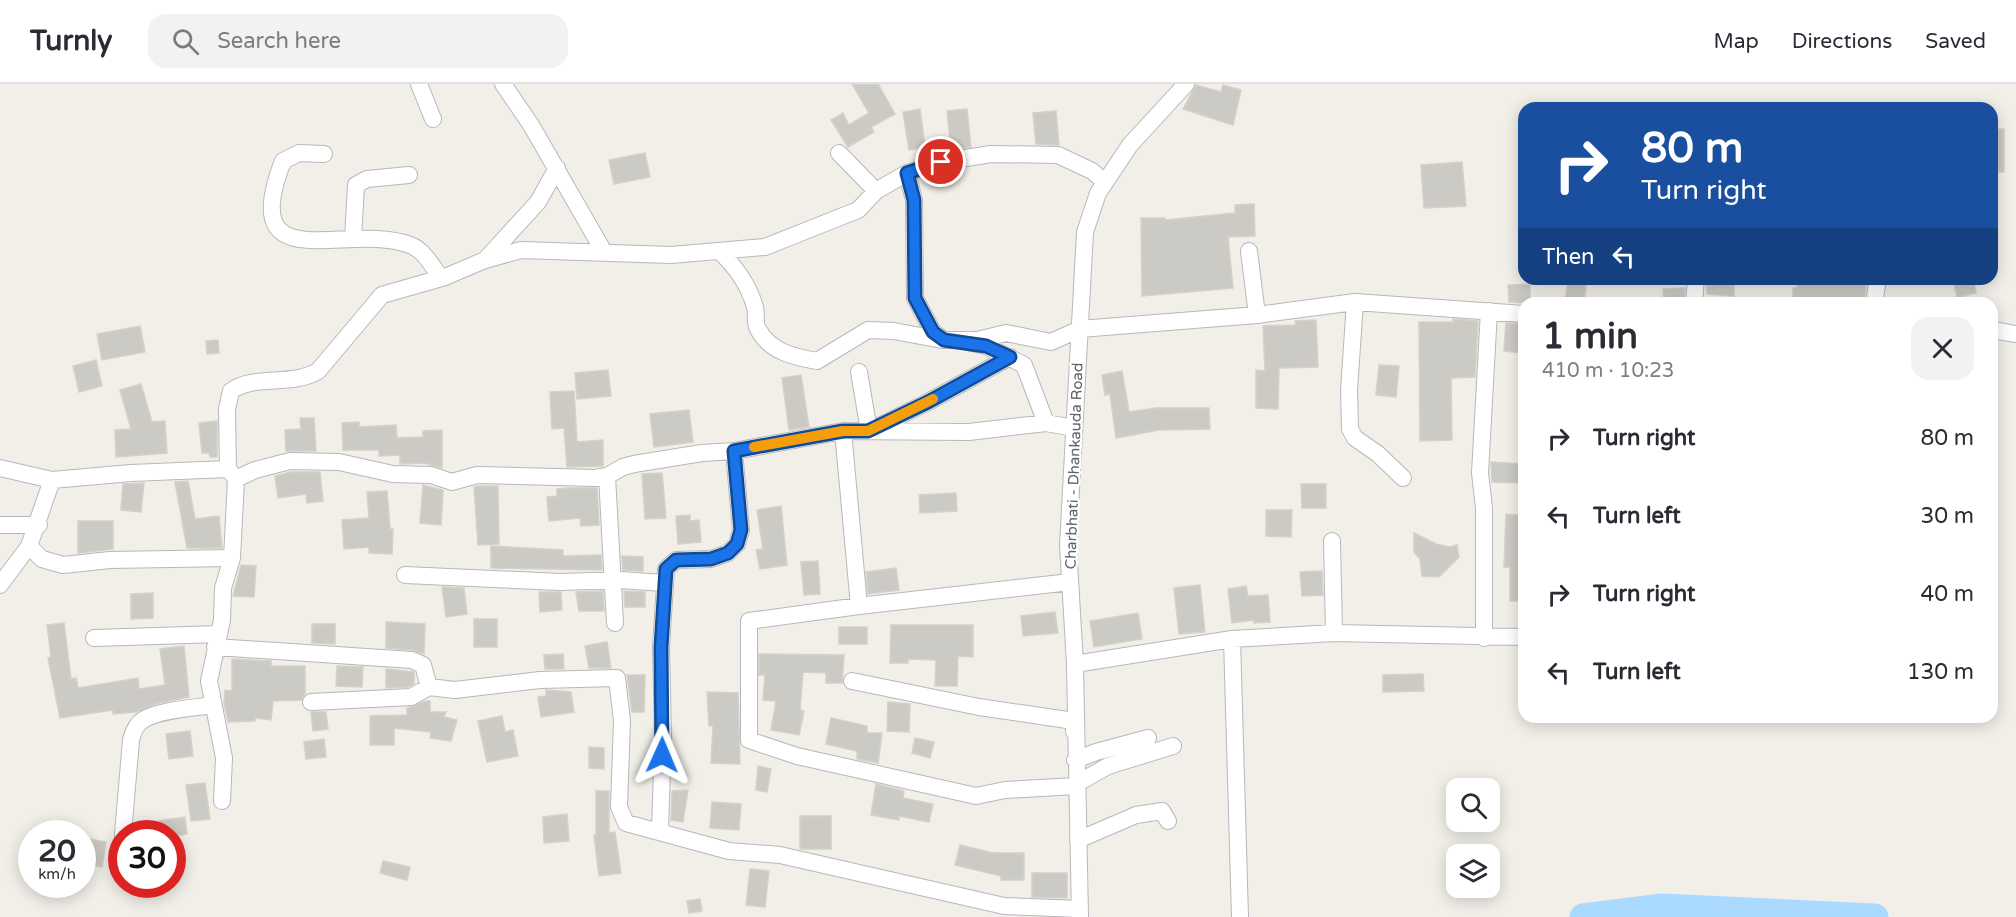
<!DOCTYPE html>
<meta charset="utf-8">
<style>
body{margin:0;font-family:"Varela Round",sans-serif;background:#f2f2f3;color:#2b2b33;height:100vh;display:flex;flex-direction:column;font-size:22px;white-space:nowrap}
*{box-sizing:border-box;margin:0}
p{font-size:20px;color:#7c7c81}
.icon{flex:none;width:33px;height:33px;fill:none;stroke:currentColor;stroke-width:2;stroke-linecap:round;stroke-linejoin:round}
.map{position:relative;flex:1;overflow:hidden}
.side{position:absolute;left:1518px;top:213px;width:480px;height:426px;display:flex;flex-direction:column;background:#fff;border-radius:18px;box-shadow:0 3px 15px #0003}
.side>*{flex:none}
.hud{position:absolute;left:1518px;top:18px;width:480px;height:183px;border-radius:18px;box-shadow:0 3px 15px #0003;background:#1a4fa0;color:#fff;overflow:hidden}
.fabs{position:absolute;left:1446px;top:694px;display:grid;gap:12px}
.fabs a{display:grid;place-items:center;width:54px;height:54px;border-radius:12px;background:#fff;box-shadow:0 3px 15px #0003;font-size:30px}
.speed{position:absolute;left:18px;top:736px;display:flex;gap:12px;font-size:30px;font-weight:700;text-align:center}
.speed>*{display:grid;place-content:center;width:78px;height:78px;border-radius:50%;background:#fff;box-shadow:0 3px 15px #0003;line-height:1}
.speed small{font-size:15px;font-weight:400}
.speed .limit{border:9px solid #d22;background:#fff;color:#111}
.pin{position:absolute;display:grid;place-items:center;width:51px;height:51px;color:#fff;margin:-26px;border:3px solid #fff;border-radius:50%;box-shadow:0 2px 6px #0007}
.me{position:absolute;width:66px;margin:-33px;rotate:1deg;stroke-linejoin:round;filter:drop-shadow(0 0 4px #0008)}
.turn{display:flex;align-items:center;gap:21px;height:126px;padding:0 24px;font-size:27px}
.turn .icon{width:78px;height:78px;stroke-width:2.5}
.turn b{display:block;font-size:42px;line-height:51px}
.then{display:flex;align-items:center;height:57px;padding:0 24px;background:#0003;gap:12px;font-size:22px}
.round{display:grid;place-items:center;flex:none;width:63px;height:63px;border-radius:18px;background:#f2f2f3}
.headline{display:flex;align-items:center;justify-content:space-between;height:102px;padding:0 24px}
h1{font-size:36px;font-weight:800;line-height:45px}
ul{padding:0;list-style:none}
li{display:flex;align-items:center;gap:18px;height:78px;padding:0 24px}
li div{flex:1}
li b{display:block;font-size:22px}
li em{font-style:normal}
header{display:flex;align-items:center;gap:36px;box-sizing:border-box;height:84px;padding:0 30px;background:#fff;border-bottom:2px solid #e1e1e2}
header strong{font-size:28px}
nav{display:flex;gap:33px;margin-inline-start:auto;font-size:21px}
.search{width:420px;height:54px;background:#f2f2f3;display:flex;align-items:center;gap:15px;box-sizing:border-box;padding:0 21px;border-radius:18px;color:#7c7c81;font-size:22px}
.map>svg:first-child{display:block}
</style>
<header>
<strong>Turnly</strong>
<div class="search"><svg class="icon" aria-label="search" viewBox="0 0 24 24"><circle cx="10" cy="10" r="6"/><path d="M15 15l6 6"/></svg>Search here</div>
<nav><a>Map</a><a>Directions</a><a>Saved</a></nav>
</header>
<div class="map">
<svg width="2016" height="833" viewBox="0 0 2016 833">
<rect width="100%" height="100%" fill="#f1efe8"/>
<g fill="none" stroke-linecap="round" stroke-linejoin="round">
<!-- river -->
<path stroke="#aadaff" stroke-width="27" d="M1583 833 1662 823 1875 833"/>
</g>
<!-- building -->
<path fill="#cccac5" stroke="#d6d1c6" stroke-width="1.5" d="M852 0H878L895 30 871 43 874 48 848 63 831 36 843 29 849 41 869 29Z
M1196 1 1221 8 1223 1 1241 6 1233 41 1183 25Z
M920 25 925 63 909 66 903 28Z
M967 25 971 63 951 66 947 27Z
M1056 27 1059 61 1036 60 1033 29Z
M1992 45H2004V88H1992Z
M645 69 650 93 614 100 609 76Z
M1462 78 1466 122 1424 124 1421 81Z
M1254 120 1255 152 1228 153 1233 204 1142 212 1141 134H1165V136L1235 129V121Z
M1568 195H1587L1584 219H1565Z
M1707 195H1734V212L1707 210Z
M1797 195H1867L1864 219H1793V204H1797Z
M1953 195H1973L1976 209 1957 213Z
M1530 200V219L1509 218 1508 201Z
M1685 204 1684 219H1664L1663 205Z
M1453 235 1478 237 1475 293 1451 294 1452 356 1420 357 1419 238H1453Z
M1316 236 1318 283 1279 284 1278 325 1256 324V286L1265 287 1263 242 1296 241 1295 237Z
M1506 239 1524 240V269L1504 267Z
M140 242 145 268 102 276 97 250Z
M218 256 219 269 207 270 206 257Z
M96 276 102 302 79 308 73 282Z
M1379 281 1399 282 1396 313 1376 311Z
M608 286 611 312 577 315 575 289Z
M1122 287 1129 328 1156 324H1209L1210 345 1159 346 1116 354 1110 310 1105 311 1102 291Z
M801 291 809 343 789 346 782 294Z
M141 300 152 338 165 337 167 369 116 373 115 346 131 345 120 306Z
M574 307 577 358 603 356V382L567 383 564 344 552 345 550 308Z
M689 326 693 358 654 363 650 330Z
M300 334H314L316 367H286L285 346 301 345Z
M217 337V373H210L209 369H202L199 339Z
M359 338V343L396 341 397 354 423 353V347L442 346V384L424 379 400 380V371L379 372V366H343L342 339Z
M1491 378 1522 380V399L1492 398Z
M291 388H320L323 417 307 419 306 410 278 414 275 392Z
M662 389 666 434 645 435 642 390Z
M188 397 195 435 219 432 222 464H187L175 398Z
M144 399 141 428 121 426 123 400Z
M1301 400H1326V424H1302Z
M423 401 443 406 441 441 420 439Z
M478 402H498L499 460 478 461 474 403Z
M569 404H597L599 441 581 442 580 434 549 437 547 413 557 412V405Z
M387 407 390 445H393L392 470 369 469V463L344 465 342 436 369 434 367 408Z
M956 409 957 427 920 429 919 411Z
M781 422 787 481 760 485 756 466 763 465 757 426Z
M1266 426H1292L1291 453 1266 452Z
M1506 430 1524 432V517H1510V483H1504Z
M690 431V437L699 436 701 458 678 460 676 432Z
M78 437H113V465L78 469Z
M1414 449 1436 460 1450 463 1457 461 1459 473 1439 493 1422 492 1420 475 1414 468Z
M491 462 563 466V472L601 471 602 486 491 484Z
M622 472 643 473V487L623 486Z
M818 477 820 510 804 511 801 478Z
M241 481 256 482 254 513 233 512Z
M896 484 899 506 868 510 866 488Z
M1322 487 1323 511 1302 512 1300 488Z
M1200 501 1205 548 1179 550 1174 504Z
M1246 502 1248 512 1268 511 1270 538 1254 539V536L1232 539 1228 505Z
M442 503 464 504 467 530 446 533Z
M603 507 604 527H579L576 508Z
M624 507 645 508V523H625Z
M539 508H561L562 526 540 528Z
M153 509V534L131 535V510Z
M1055 528 1058 549 1023 552 1021 532Z
M1138 529 1142 555 1094 563 1090 537Z
M474 535H497V563H474Z
M386 538 425 540 424 570 413 566 386 564Z
M64 539 71 595 76 594 78 604 138 594 139 605 165 601 160 565 184 562 189 613 155 620 136 628 113 630V626L60 634 48 574 51 573 47 541Z
M312 540H335V560L312 559Z
M891 541H973V573L958 572 957 602H935L936 576 908 575V579H890Z
M839 543H867V560H839Z
M607 558 611 584H589L585 562Z
M563 570 564 585H545L544 571Z
M759 570 844 571 842 599H826V589L803 588 800 626 804 627 799 651 771 646 776 617 763 616 765 591H759Z
M232 575 271 577V582H305V609L301 616 273 617 271 636 255 634V637L228 638 224 619 225 606 232 607Z
M337 582 363 583 362 603 336 602Z
M386 585 414 588V600L408 603 386 604Z
M1423 590 1424 607 1383 608V591Z
M627 591H645L644 628H632Z
M546 606 571 608 574 628 541 633 538 613 546 612Z
M707 608 738 609 740 680 711 679 713 642H709Z
M426 617H430V628H446L444 633 457 636 451 657 430 654 431 648 394 644V661H370V632L407 631V624Z
M888 618 910 620 909 648 887 647Z
M311 628H326L328 645 313 647Z
M502 632 505 648 513 646 518 672 487 678 478 637Z
M831 634 867 642V649H882L878 679 857 675V667L826 660Z
M190 647 193 672 169 675 166 650Z
M915 654 934 658 930 674 912 669Z
M324 655 326 673 306 675 304 658Z
M589 663 604 664V685L589 684Z
M758 682 771 685 767 708 756 706Z
M205 699 210 735 191 737 186 701Z
M876 700 904 707 903 714 933 720 929 738 899 732V736L871 731Z
M688 706 683 738 671 736 672 707Z
M596 707H609V749L615 748 621 789 599 792 594 751H596Z
M712 718 741 720 739 746 710 744Z
M567 730 569 757 544 759 543 733Z
M800 732H831V765H800Z
M185 733 187 750 172 753V750H160L158 737Z
M90 755 106 758 102 783 86 780Z
M960 761 993 769H1024V796H1001V792L955 781Z
M383 777 410 783 407 796 380 789Z
M750 785 769 787 765 823 746 821Z
M1032 789H1067V814L1032 813Z
M700 815 702 827 689 829 687 817Z"/>
<g fill="none" stroke-linecap="round" stroke-linejoin="round">
<defs>
<path id="minor" d="M419 0 433 35
M503 0 531 41 604 168
M839 69 876 107
M324 70 299 69 283 77C236 199 347 137 410 161 424 166 432 182 441 194
M907 89 914 116 915 214 933 248 944 256H977L1006 249 1051 258 1080 245 1257 231 1355 218 1524 230
M353 155 356 101 367 95 409 91
M1249 167 1257 231
M720 168C735 182 749 202 755 223 757 230 754 239 758 245 770 268 794 273 817 277L868 246 894 247 942 256
M486 175 538 118 557 84
M1355 218 1349 306 1350 345 1355 354 1378 370 1403 394
M1694 219 1696 195
M1874 219 1878 195
M1992 246 2016 250
M972 259 986 262 1024 281 1046 339
M859 288 869 347 928 318 1010 273
M843 347 859 522
M0 384 52 396 131 389 228 385 234 392
M228 385 227 325 231 307C254 290 291 303 318 287L382 211 445 193 485 176 521 166 671 171 765 163 858 126 876 107 907 89 941 78 991 70 1058 71 1092 87 1105 98
M607 392 615 539
M0 441H39
M1332 457 1334 549
M29 462 42 475 63 481 110 476 232 474
M405 491 561 498 620 496 664 499
M1070 498 859 522 749 537V656L797 672 976 712 1005 706 1076 702
M0 501 29 462 52 396
M94 554 219 550
M1484 554V424L1480 389 1489 227
M1232 555 1240 833
M215 563 412 576 423 581 429 603
M1075 580 1232 555 1334 549 1524 553
M852 597 979 623 1074 637V648
M311 618 411 613 429 603 455 606 540 596 617 594 622 637 619 723 626 739 729 767 780 771 1004 822 1080 825
M1075 676 1096 668 1148 654
M1076 700 1108 682 1173 662
M222 717 224 674 209 597 222 536 223 504 232 474 236 395 255 386 290 377 339 378 393 390 431 391 452 398 477 391 595 394 607 392 623 383 634 380 702 369 734 367 843 347 969 348 1046 339 1074 344
M660 747 663 653 661 563 666 485 676 476 711 475 728 469 737 460 741 446 734 367
M123 750 131 656C133 648 136 640 143 636 158 626 194 624 212 621
M1078 756 1136 731 1162 727 1168 737
M1080 833 1075 580 1068 461 1085 148 1098 109 1130 61 1186 0"/>
</defs>
<!-- minor casing -->
<use href="#minor" stroke="#b5b8bc" stroke-width="18"/>
<!-- minor -->
<use href="#minor" stroke="#fff" stroke-width="16"/>
</g>
<g fill="none" stroke-linecap="round" stroke-linejoin="round">
<defs>
<path id="route" d="M662 671 661 563 666 485 676 476 711 475 728 469 737 460 741 446 734 367 843 347H868L928 318 1010 273 986 262 944 256 933 248 915 214 914 116 907 89 941 78"/>
</defs>
<!-- route casing -->
<use href="#route" stroke="#114b97" stroke-width="15"/>
<!-- route -->
<use href="#route" stroke="#1a73e8" stroke-width="10"/>
<!-- slow -->
<path stroke="#f59e0b" stroke-width="10" d="M754 363 843 347H868L933 315"/>
</g>
<g text-anchor="middle" stroke-width="4.5" stroke-linejoin="round" paint-order="stroke">
<!-- street labels -->
<g font-size="15" fill="#5f6368" stroke="#fff">
<text transform="translate(1074 382) rotate(-88)" y="5">Charbhati - Dhankauda Road</text>
</g>
</g>
</svg>
<div class="fabs">
<a><svg class="icon" aria-label="search" viewBox="0 0 24 24"><circle cx="10" cy="10" r="6"/><path d="M15 15l6 6"/></svg></a>
<a><svg class="icon" aria-label="layers" viewBox="0 0 24 24"><path d="M12 4l9 5-9 5-9-5zM3 14l9 5 9-5"/></svg></a>
</div>
<div class="speed"><div>20<small>km/h</small></div><div class="limit">30</div></div>
<div class="pin" style="left:941px;top:78px;background:#d93025"><svg class="icon" aria-label="arrive" viewBox="0 0 24 24"><path d="M6 21V4h12l-3 4 3 4H6"/></svg></div>
<svg class="me" style="left:662px;top:671px" viewBox="-20 -20 40 40"><path d="M0-17L14 15 0 8-14 15z" fill="#1a73e8" stroke="#fff" stroke-width="4"/></svg>
<div class="hud">
<div class="turn"><svg class="icon" aria-label="right" viewBox="0 0 24 24"><path d="M7 20v-9h11M14 6l5 5-5 5"/></svg><div><b>80 m</b>Turn right</div></div>
<div class="then">Then<svg class="icon" aria-label="left" viewBox="0 0 24 24"><path d="M17 20v-9H6M10 6l-5 5 5 5"/></svg></div>
</div>
<section class="side">
<div class="headline"><div><h1>1 min</h1><p>410 m · 10:23</p></div><a class="round"><svg class="icon" aria-label="close" viewBox="0 0 24 24"><path d="M6 6l12 12M18 6L6 18"/></svg></a></div>
<ul>
<li><svg class="icon" aria-label="right" viewBox="0 0 24 24"><path d="M7 20v-9h11M14 6l5 5-5 5"/></svg><div><b>Turn right</b></div><em>80 m</em></li>
<li><svg class="icon" aria-label="left" viewBox="0 0 24 24"><path d="M17 20v-9H6M10 6l-5 5 5 5"/></svg><div><b>Turn left</b></div><em>30 m</em></li>
<li><svg class="icon" aria-label="right" viewBox="0 0 24 24"><path d="M7 20v-9h11M14 6l5 5-5 5"/></svg><div><b>Turn right</b></div><em>40 m</em></li>
<li><svg class="icon" aria-label="left" viewBox="0 0 24 24"><path d="M17 20v-9H6M10 6l-5 5 5 5"/></svg><div><b>Turn left</b></div><em>130 m</em></li>
</ul>
</section>
</div>
